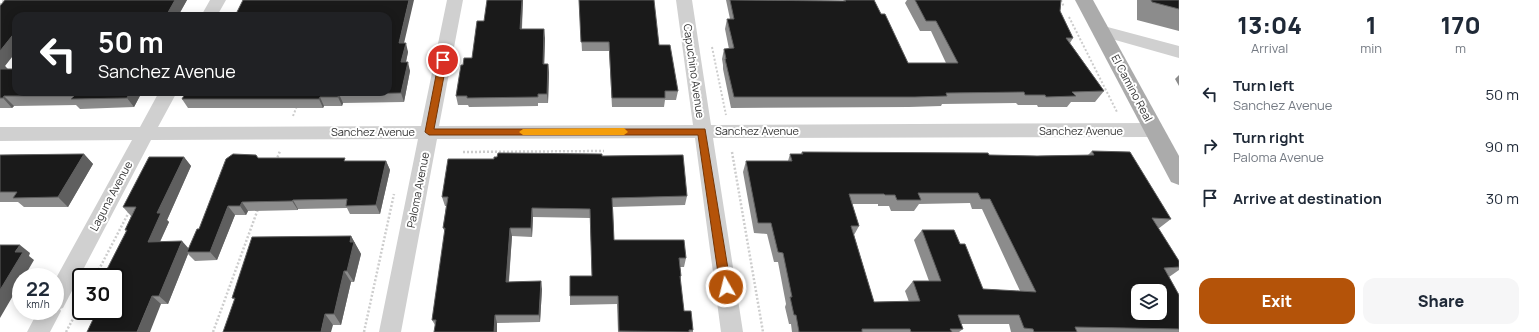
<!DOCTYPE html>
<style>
body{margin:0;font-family:Manrope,sans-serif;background:#f6f6f7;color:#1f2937;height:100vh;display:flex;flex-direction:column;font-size:15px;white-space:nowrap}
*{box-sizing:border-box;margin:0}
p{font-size:13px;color:#747a83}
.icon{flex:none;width:22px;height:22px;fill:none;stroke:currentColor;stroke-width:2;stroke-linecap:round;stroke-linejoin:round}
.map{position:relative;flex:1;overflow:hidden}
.details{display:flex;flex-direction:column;background:#fff;width:360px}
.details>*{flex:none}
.top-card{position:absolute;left:12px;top:12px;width:380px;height:84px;border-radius:12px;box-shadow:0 2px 10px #0003;background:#202124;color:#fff;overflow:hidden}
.tools{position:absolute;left:1131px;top:284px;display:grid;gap:8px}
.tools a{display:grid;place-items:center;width:36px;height:36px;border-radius:8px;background:#fff;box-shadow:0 2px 10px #0003;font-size:20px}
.speed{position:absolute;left:12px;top:268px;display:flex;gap:8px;font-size:20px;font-weight:700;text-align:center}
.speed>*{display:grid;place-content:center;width:52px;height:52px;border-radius:50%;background:#fff;box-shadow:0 2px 10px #0003;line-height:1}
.speed small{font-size:10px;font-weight:400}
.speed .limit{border:2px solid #111;border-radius:6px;background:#fff;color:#111}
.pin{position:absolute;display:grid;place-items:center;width:34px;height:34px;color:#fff;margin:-17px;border:2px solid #fff;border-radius:50%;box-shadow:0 1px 4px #0007}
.me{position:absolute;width:44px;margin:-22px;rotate:352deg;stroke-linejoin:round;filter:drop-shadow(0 0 3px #0008)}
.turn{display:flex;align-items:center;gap:14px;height:84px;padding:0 20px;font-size:18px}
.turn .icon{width:52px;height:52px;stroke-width:2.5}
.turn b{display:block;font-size:28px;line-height:34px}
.eta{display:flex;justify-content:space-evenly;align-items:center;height:68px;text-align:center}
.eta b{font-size:24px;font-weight:800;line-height:28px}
.cta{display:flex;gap:8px;margin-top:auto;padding:8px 20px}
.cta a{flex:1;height:46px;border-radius:12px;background:#b45309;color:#fff;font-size:16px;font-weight:800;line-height:46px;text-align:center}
.cta a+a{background:#f6f6f7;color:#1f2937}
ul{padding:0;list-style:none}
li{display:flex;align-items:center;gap:12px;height:52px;padding:0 20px}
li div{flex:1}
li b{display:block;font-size:15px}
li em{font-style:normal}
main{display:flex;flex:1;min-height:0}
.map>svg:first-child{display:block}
</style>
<main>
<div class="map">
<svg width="1179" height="332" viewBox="0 0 1179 332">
<rect width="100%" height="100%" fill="#fff"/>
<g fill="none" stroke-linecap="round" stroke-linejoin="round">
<!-- path-far1 -->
<path stroke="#cdcdcd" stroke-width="2" stroke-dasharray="2 2" stroke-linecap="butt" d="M1061 0 1064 7
M0 5 4 0
M1069 17 1117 112
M712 47 726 115
M293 116 297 106"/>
<!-- path -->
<path stroke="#cdcdcd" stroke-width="2.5" stroke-dasharray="2 2" stroke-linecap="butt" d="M463 152 604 151
M732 152 763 332
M276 161 280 151
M95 277 130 210
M66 332 81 304
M213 332 258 209
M364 332 394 194"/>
<!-- street -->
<path fill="#d0d0d0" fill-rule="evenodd" d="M210 0H226L217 16H201Z
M447 0H463L439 126 693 125 676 0H692L711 125 1154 123 1160 125 1163 130 1160 135 1154 137 713 138 743 332H721L695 138 437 139 401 332H379L418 139 151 140 63 308 60 309 61 311 50 332H27L38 311H55V280L132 140 0 141V127H140L159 92H177L158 127 421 126Z
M1100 25 1179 46V58L1094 34 1092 30 1094 26Z"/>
<!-- primary -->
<path fill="#ababab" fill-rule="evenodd" d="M1075 0H1093L1179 156V185L1171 182Z"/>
</g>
<!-- wall -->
<path fill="#8c8c8c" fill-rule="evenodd" d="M5 0H187L178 16H16L5 66 8 69 142 92 134 107 80 109 76 105 14 106 12 108H0V6Z
M523 0 522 29 545 38 544 64H548L549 73 548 103H538V106L469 107 468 105H458L456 96 463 65 472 58 484 21Z
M579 0 659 45 678 91 676 100H665L664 107H612L609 51H582Z
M726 0 843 1 844 0H874L881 14 908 63H946L931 31H920L905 3 907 0H1061L1060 11 1073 38 1070 43 1104 91 1095 102H1071L1067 107H1038L1037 105H1018L1016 103 942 104 941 106 909 107 731 108 723 69V65L722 59 724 49H729L725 29 727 19H730Z
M1137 0H1179V31L1137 20Z
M404 43 408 52 406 62 410 71 404 102 343 103 342 106H324L323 108H188L182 99Z
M1179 75V86L1175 79Z
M1092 151 1171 219 1158 229 1179 261V270L1169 277 1179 295V332H1011L1009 324H961L963 329 959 332H792L791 324H789L785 307 786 304 778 262H774L767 234 754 233 743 172 746 161H788L790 154H801L802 152 1037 156 1088 155ZM970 203 972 209H982L1020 291 983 289 960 244 922 230 914 240 929 281H913L905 291 909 302H874L854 235 859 226 852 204H878V206H889L891 211H914L919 204Z
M84 154 93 164 68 207H24L18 202H0V155Z
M602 156 687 196 685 205 613 207 614 240 686 258 684 267H680L681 276 680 280 684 311 693 330V332H618L617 304 570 305V296L592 276 590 218 533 217 532 237 512 236 509 282 542 289 540 322 497 323 435 325 432 320 445 232 443 228 446 206H445L442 197 494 159Z
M184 157 191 166 167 220 169 222 160 242 188 249 199 229 258 158 346 161H386L390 170 380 214H350L347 208 298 209V210L248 211 246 215H235L217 260 195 261 188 254 168 304H161L115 311 126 231 125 230 131 216 123 207Z
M351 236 361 254 354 282H351L341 325H333L235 300 232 298Z"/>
<!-- shaded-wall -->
<path fill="#5f5f5f" d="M175 0H187L178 16H166Z
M409 0H414L402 52 399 43Z
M522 0H523L521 39 520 29Z
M544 29 545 38 544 73 543 64Z
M16 31V52L5 66 10 72 0 74V51Z
M406 43 408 52 404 71 401 62Z
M408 62 410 71 404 102 401 93Z
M548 64 549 73 548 103 547 94Z
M130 92H142L134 107 127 98Z
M339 94 343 103 342 106 338 97Z
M4 96 14 106 12 108 3 98Z
M320 97 324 106 323 108 319 99Z
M84 154 93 164 68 207 58 197Z
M184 157 191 166 167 220 169 222 156 250 148 242 157 213Z
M386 161 390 170 380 214 376 205Z
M293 200 298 209V210L292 201Z
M242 202 248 211 246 215 240 206Z
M228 206 235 215 217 260 210 252Z
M532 208 533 217 532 237 531 228Z
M510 228 512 236 508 290 506 282Z
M351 236 361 254 354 282 347 271 350 242Z
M182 241 190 250 187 252 188 254 168 304 159 296Z
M20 245 30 253 29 256 34 260 24 277H21V282L0 318V290L15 252Z
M344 271 351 282 341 325 334 314Z
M541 281 542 289 540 322 539 315Z
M152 296 161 304 150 332H137Z
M325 314 333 325 331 332H321Z
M495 315 497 323V332H494Z"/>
<!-- building -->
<path fill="#1a1a1a" stroke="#5f5f5f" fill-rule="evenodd" d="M5 0H175L166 16H16V31L0 51V6Z
M243 0H409L399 43H406L401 62H408L401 93 339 94 338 97H320L319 99H182L186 92H388V16H235Z
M487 0H522L520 29H544L543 64H548L547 94H538V97L467 98V96H456L461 65H463L464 58H472L477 21H484Z
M579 0H654L659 45H670L678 91H665V98H612L609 42H581Z
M730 0 846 1 845 0H874L881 14H885L908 63H958L936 21H926L915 0H1061L1060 11 1073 38H1066L1104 91 1072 92 1076 96 1046 97 1045 95H1025L1024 92 946 93 947 96 915 97H734L725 59H726L724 49 734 48 727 19H734Z
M1151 0H1179V9L1152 2Z
M0 69H16V92H130L127 98 71 99 74 96H4L3 98H0Z
M1092 151 1130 152 1171 219 1152 218 1179 261V267L1164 268 1179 295V329L1075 327 1077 332H1034L1033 329 1024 328 1019 315H958L963 329H950L952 332H911L910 329H862V332H799L796 315H794L790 297H792L783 253 778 252 771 223H758L746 161H792L790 154H803L802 152 988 153 989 155 1037 156 1094 155ZM918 193H978L981 199H990L1036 292 983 289 965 244H960L954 230H922L941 281H913L920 301 874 302 851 226H859L849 194H884L885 195H895L897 200H921ZM1138 291H1160V313H1138Z
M498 153 602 154V156L683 155 687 196 612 198 614 240H684L686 258H679L681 276H680L684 311H691L693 330H689V332L619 331 618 296H570V276H592L590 209 532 208 531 228H510L506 282 541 281 539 315H495L494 332H434L436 320H432L445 228H443L448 197H442L448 159H494V157H497Z
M84 154 58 197 13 198 17 192H0V155Z
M233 154 256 155 258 158H345L344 161H386L376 205 346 206 347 199 293 200 292 201 242 202 240 206H228L210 252H187L197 229H199L226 159Z
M149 157H184L157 213H161L148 242 182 241 159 296H152L137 332H87L97 311H115V277H103L127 230H125L136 207H123Z
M351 236 350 242H354L347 271H344L334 314H325L321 332H223L235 298H232L252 237Z
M0 245H20L15 252H23L0 290Z"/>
<!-- route -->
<path fill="#b45309" stroke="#753606" d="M443 57 447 60 434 129H705L731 287 729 291 726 292 722 291 720 287 698 135H429L425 132 439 60Z"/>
<!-- slow -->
<path fill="#f59e0b" d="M624 128 628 132 624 135H523L519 132 523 129Z"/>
<g text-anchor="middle" stroke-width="4" stroke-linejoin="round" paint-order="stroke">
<!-- street labels -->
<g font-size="11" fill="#333" stroke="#fff">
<text transform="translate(694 71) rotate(82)" y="4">Capuchino Avenue</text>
<text transform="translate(1132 88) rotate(62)" y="4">El Camino Real</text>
<text x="757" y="135">Sanchez Avenue</text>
<text x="1081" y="135">Sanchez Avenue</text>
<text x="373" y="136">Sanchez Avenue</text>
<text transform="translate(418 190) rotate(-79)" y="4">Paloma Avenue</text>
<text transform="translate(111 196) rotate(-62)" y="4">Laguna Avenue</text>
</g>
</g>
</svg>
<div class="tools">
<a><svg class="icon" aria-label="layers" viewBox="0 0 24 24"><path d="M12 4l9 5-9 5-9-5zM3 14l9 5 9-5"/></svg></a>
</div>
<div class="speed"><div>22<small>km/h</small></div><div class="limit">30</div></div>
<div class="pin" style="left:443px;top:60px;background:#d93025"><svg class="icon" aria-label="arrive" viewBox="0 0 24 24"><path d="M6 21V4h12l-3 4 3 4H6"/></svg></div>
<svg class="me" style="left:726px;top:287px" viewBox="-20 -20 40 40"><circle r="17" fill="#b45309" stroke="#fff" stroke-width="3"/><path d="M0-11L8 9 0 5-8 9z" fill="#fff"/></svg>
<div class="top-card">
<div class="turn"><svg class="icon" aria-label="left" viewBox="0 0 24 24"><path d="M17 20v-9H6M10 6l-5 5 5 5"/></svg><div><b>50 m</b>Sanchez Avenue</div></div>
</div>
</div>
<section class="details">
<div class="eta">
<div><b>13:04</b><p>Arrival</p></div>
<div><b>1</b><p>min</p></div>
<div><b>170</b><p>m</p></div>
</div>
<ul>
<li><svg class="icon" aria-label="left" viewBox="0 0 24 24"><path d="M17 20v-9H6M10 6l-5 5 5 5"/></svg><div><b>Turn left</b><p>Sanchez Avenue</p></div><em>50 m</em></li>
<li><svg class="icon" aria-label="right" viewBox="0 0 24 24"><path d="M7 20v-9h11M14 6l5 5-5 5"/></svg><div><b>Turn right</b><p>Paloma Avenue</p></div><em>90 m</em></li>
<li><svg class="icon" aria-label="arrive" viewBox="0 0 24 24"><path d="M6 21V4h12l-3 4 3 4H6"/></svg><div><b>Arrive at destination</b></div><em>30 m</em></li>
</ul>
<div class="cta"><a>Exit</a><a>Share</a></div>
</section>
</main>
